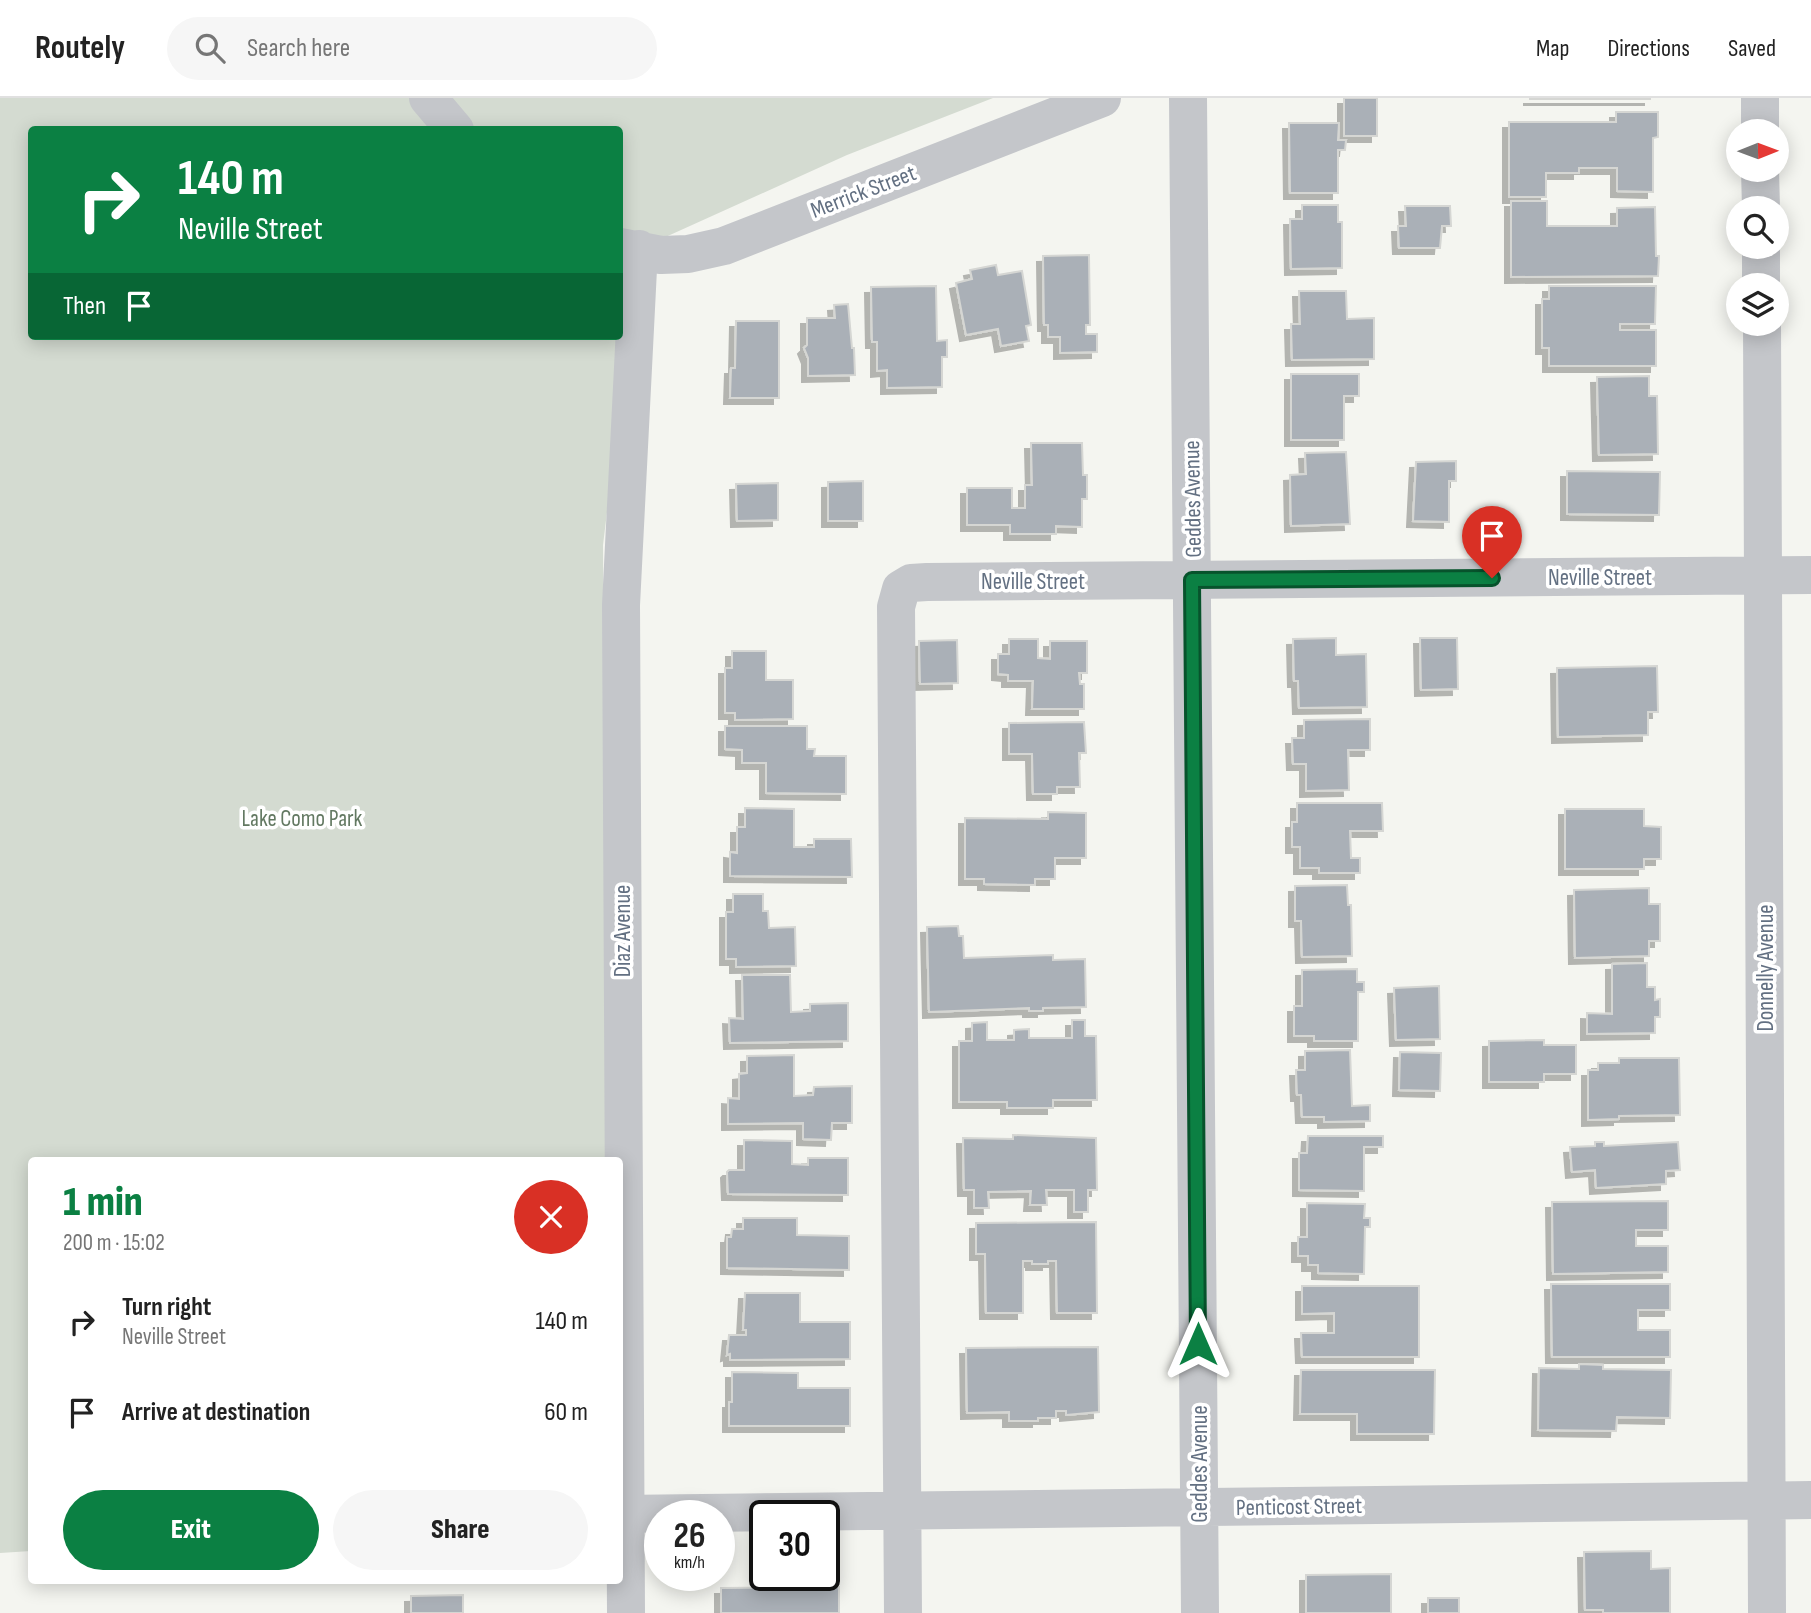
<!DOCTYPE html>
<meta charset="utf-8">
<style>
body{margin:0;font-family:"Sofia Sans Condensed",sans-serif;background:#f6f6f6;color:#222;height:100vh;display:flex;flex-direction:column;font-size:26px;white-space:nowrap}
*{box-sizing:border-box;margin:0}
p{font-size:23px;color:#767676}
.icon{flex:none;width:38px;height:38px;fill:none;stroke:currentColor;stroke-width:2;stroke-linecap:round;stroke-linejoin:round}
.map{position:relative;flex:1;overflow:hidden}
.side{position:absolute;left:28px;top:1059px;width:595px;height:427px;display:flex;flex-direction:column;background:#fff;border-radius:7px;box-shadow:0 4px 18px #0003}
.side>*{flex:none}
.hud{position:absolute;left:28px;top:28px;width:595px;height:214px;border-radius:7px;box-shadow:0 4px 18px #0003;background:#0b8043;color:#fff;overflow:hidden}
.needle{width:46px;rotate:89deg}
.tools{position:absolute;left:1726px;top:21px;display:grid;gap:14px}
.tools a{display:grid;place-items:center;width:63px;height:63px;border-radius:50%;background:#fff;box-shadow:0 4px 18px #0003;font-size:35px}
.speed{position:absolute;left:644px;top:1402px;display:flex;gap:14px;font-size:35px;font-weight:700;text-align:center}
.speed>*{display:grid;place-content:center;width:91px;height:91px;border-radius:50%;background:#fff;box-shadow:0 4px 18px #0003;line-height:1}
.speed small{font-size:18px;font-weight:400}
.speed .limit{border:4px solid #111;border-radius:10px;background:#fff;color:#111}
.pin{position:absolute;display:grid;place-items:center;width:60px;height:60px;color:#fff;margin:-72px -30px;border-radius:50% 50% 50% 0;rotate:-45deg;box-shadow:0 0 7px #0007}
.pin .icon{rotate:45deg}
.me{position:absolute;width:77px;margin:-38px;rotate:0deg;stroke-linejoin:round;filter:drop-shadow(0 0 5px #0008)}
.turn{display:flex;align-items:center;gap:24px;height:147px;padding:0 35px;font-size:32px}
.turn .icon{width:91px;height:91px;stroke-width:2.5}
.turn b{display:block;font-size:49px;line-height:60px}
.then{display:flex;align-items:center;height:66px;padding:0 35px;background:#0003;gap:14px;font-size:26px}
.round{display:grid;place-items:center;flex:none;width:74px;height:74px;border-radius:37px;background:#f6f6f6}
.head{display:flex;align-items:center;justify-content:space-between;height:119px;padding:0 35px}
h1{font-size:42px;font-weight:800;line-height:52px;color:#0b8043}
.primary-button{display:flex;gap:14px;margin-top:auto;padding:14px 35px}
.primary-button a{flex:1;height:80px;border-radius:42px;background:#0b8043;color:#fff;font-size:28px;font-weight:800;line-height:80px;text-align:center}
.primary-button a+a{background:#f6f6f6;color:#222}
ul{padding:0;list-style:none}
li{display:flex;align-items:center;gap:21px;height:91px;padding:0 35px}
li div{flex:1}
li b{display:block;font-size:26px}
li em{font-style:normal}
header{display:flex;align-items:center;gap:42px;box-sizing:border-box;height:98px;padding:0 35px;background:#fff;border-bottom:2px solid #e0e0e0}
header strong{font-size:33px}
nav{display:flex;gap:38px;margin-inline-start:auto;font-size:24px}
.search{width:490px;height:63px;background:#f6f6f6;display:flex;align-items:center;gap:18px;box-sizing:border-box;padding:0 24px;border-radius:38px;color:#767676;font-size:26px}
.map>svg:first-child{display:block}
</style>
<header>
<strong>Routely</strong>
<div class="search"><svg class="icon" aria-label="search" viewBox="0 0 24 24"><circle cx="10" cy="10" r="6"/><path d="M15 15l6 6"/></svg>Search here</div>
<nav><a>Map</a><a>Directions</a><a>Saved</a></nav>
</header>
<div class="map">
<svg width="1811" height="1515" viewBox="0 0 1811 1515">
<defs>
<filter id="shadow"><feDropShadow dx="-6" dy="6" stdDeviation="0" flood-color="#0004"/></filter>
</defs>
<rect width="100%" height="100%" fill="#f4f5f0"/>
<!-- green -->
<path fill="#d4dbd1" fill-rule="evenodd" d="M0 0H993L847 57 639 151 603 447 606 1062H32L31 1453 0 1455ZM32 32H620V238H32Z"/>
<!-- building -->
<path fill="#aab0b7" stroke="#d5d6d3" stroke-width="2" filter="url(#shadow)" d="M1344 0H1377V38H1344Z
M1530 0H1650V1H1530Z
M1616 14H1658V39L1653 40V94L1617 93V70H1579V75H1546V99H1509V24H1616Z
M1289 25H1339L1338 42H1346L1345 52H1338V95H1290Z
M1511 103H1547V128H1617V110L1655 109 1656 158H1659L1658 178 1511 179Z
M1302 107H1338V124H1342V170L1291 171 1290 121H1302Z
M1405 108H1450L1451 128H1442L1440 150H1399L1398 128H1406Z
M1089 157 1090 227H1086V236H1097V254L1060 255V239H1048V227H1044L1043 158Z
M996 167 998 177 1022 173 1031 227 1026 228 1029 243 1001 248 998 231 966 237 956 185 972 181 970 172Z
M936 188 937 243 947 242V259H942V289L887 290V272L877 273V244H872L871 189Z
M1549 188H1656L1655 226H1620V232H1656V268H1549V250H1542V201H1549Z
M1299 193H1346L1347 221 1374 220V261L1292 262 1291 226H1300Z
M848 206 852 250H854L855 277 808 278V260L804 250 807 247V220H835L834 207Z
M736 223H779V300H730L731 270H735Z
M1291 276H1359V298H1344V342H1291Z
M1649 278V298H1657L1658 356 1599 357 1597 279Z
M1031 345H1082L1083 377H1087V401H1082V429L1056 428V436H1010V427H967V390H1012V410H1025V387H1032Z
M1346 354 1350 426 1291 428 1290 377 1306 376 1305 355Z
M1456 363V383H1449V424L1413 423 1416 364Z
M1567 373 1660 374 1659 417 1567 416Z
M863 383V423H828V384Z
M778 385V422L737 423 736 386Z
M1336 540V557L1366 556 1367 609 1299 610 1298 583H1294L1293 541Z
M1420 540H1457L1458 591 1421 592Z
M1009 541H1038V560L1050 561V543H1087V575H1079L1080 586H1084V611H1032L1033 583H1008V577L998 576V556H1009Z
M957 542 958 585 920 586 919 543Z
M732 553H766V582H793V621L735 622V615H725V570H732Z
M1657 568 1658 614H1648V637L1558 639 1557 570Z
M1370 621V652H1348L1349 692 1306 693V666H1293L1292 640H1304V622Z
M1084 624 1086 655H1079L1080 689H1057V696H1033L1032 656H1009V625Z
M725 628H807V651H815L814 658H846V696L766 695V665H742V652L725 651Z
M1297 705H1382L1383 733H1350L1351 760H1360V775H1319V770H1300V749H1292V724H1297Z
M745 710 794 711V749H814V741H851L852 779 730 778V754L737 755V729H745Z
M1565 711H1644V728L1661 729V761H1644V771H1565Z
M1048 714 1086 715V760H1055V781H1035V787L984 786V781H965V720L1048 721Z
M1347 787 1348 807H1351L1352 858 1302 859 1301 823H1295V788Z
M1649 790V806H1660V843H1649V858L1575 860 1574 792Z
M733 796H763V813H768L769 830 795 829 796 868 736 869V861H726V814H733Z
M958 828 959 838H963L964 860 1053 857V862L1085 861 1086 909 1043 910V913H1029V910L929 914 927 829Z
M1647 865V889H1655V902L1660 901V919H1655V935L1587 936V915L1612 916V866Z
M1357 871V884H1364V894H1358V943H1314V938H1294V908H1302V872Z
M742 877H790L791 914 810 913V906L848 905V943L730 945 729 920 743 921Z
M1439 888 1440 941 1396 942 1394 890Z
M1072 922H1085V938H1096L1097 1002H1053V1010H1007V1004H959V943H972V925L987 924V942H1014V932L1029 931V940H1072Z
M1544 942V947H1576V976H1544V984H1489V943Z
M1350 952 1352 1008 1370 1007V1023L1324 1024V1019H1302L1301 997H1297L1296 972H1305V953Z
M1400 954 1441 955 1440 993 1399 992Z
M794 957V998L813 997 814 989 852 988V1025H832L831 1042 803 1041V1025L728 1026V1000L739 1001V976L747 975V958Z
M1619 960H1679L1680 1017 1619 1018V1021L1588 1022V972H1598V965H1619Z
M1013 1037 1096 1040 1097 1092H1088V1114H1074V1092H1046L1047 1107H1030L1031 1093 988 1094 989 1110H974V1092H964L963 1040 1013 1041Z
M1308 1038H1383V1049H1364V1093L1299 1092V1055H1307Z
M744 1042 792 1043V1066L808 1067V1060H848V1097L728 1096 727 1074 729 1072H744Z
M1595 1044H1604V1048L1678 1044 1680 1072 1666 1073V1086L1596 1090 1595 1072 1572 1074 1570 1049 1595 1048Z
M1668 1103V1132H1636V1148H1668V1174L1553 1176 1552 1104Z
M1307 1105 1365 1106 1364 1120H1370V1129H1365L1364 1176 1318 1175V1167H1308V1158H1298V1139H1307Z
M743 1120H797V1137L849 1138V1172L727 1170V1139H731L732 1131H743Z
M1096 1124 1097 1215H1057L1056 1163H1048V1166H1032V1163H1023V1215H986L985 1156H976V1125Z
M1551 1186H1670V1212H1638V1232H1670V1259H1552Z
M1302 1188H1419V1259H1302L1301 1235H1334V1215L1302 1216Z
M745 1195H800V1224H850V1261L730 1262V1256L727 1257 729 1237H746V1232H743Z
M1098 1249 1099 1314 1066 1317V1313H1056V1320H1038V1323H1009V1314L967 1315 966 1250Z
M1579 1266 1603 1267V1271L1671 1272 1670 1320 1617 1319 1616 1333 1538 1332 1539 1270 1579 1271Z
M1301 1272H1435L1434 1336H1357V1316H1300Z
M732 1274 798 1275V1290H850V1328H729V1304H732Z
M1651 1453V1471L1670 1470V1515H1603V1512H1585L1584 1454Z
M1391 1476V1515H1306V1477Z
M839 1489V1515H721V1490Z
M463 1497V1515H411V1498Z
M1428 1500H1459V1515H1428Z"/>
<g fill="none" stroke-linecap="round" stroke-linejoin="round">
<!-- minor -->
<path stroke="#c4c6ca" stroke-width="38" d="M428 0 455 32
M1188 0 1200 1515
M1760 0V33
M1760 72 1761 110
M620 149 661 157 688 156 724 148 1102 0
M1761 149V187
M1762 226 1767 1515
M620 1416 1811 1402
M626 1515 621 507 639 151
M903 1515 896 509 901 491 911 485 927 484 1811 477"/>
</g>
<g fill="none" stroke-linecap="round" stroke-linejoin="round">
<defs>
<path id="route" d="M1198 1246 1192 482 1492 480"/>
</defs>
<!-- route casing -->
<use href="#route" stroke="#07532c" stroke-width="18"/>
<!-- route -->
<use href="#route" stroke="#0b8043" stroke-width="12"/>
</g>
<g text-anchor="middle" stroke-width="7" stroke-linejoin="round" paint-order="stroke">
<!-- street labels -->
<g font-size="23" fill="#637082" stroke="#fff">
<text transform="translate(863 93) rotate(-21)" y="8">Merrick Street</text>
<text transform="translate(1192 401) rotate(-91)" y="8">Geddes Avenue</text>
<text x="1600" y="487">Neville Street</text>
<text x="1033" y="491">Neville Street</text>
<text transform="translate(622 833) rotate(-90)" y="8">Diaz Avenue</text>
<text transform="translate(1765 870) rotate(-90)" y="8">Donnelly Avenue</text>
<text transform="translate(1199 1366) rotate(-90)" y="8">Geddes Avenue</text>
<text transform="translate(1299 1408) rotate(-1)" y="8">Penticost Street</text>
</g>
<!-- park labels -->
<g font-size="23" fill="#637962" stroke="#fff">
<text x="302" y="728">Lake Como Park</text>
</g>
</g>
</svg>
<div class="tools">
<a><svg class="needle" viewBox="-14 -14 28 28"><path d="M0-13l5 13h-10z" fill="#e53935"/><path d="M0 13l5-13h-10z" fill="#767676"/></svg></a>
<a><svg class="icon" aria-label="search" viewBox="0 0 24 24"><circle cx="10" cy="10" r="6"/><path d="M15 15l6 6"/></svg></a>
<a><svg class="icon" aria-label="layers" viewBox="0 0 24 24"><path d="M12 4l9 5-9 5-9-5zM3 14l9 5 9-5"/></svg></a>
</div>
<div class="speed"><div>26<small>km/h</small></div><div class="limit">30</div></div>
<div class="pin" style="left:1492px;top:480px;background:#d93025"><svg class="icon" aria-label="arrive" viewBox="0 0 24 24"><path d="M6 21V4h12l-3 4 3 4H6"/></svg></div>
<svg class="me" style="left:1198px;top:1246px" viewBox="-20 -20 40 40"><path d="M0-17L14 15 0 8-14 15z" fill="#0b8043" stroke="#fff" stroke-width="4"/></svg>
<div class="hud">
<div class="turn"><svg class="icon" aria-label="right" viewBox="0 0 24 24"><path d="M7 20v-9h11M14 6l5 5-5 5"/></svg><div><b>140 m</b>Neville Street</div></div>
<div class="then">Then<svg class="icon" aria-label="arrive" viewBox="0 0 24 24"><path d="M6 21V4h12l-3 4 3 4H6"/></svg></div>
</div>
<section class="side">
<div class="head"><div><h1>1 min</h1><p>200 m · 15:02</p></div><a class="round" style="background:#d93025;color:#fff"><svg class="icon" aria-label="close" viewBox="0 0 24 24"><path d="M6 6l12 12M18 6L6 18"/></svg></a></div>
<ul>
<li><svg class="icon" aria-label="right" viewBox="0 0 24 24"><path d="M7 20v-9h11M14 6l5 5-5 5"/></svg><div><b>Turn right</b><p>Neville Street</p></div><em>140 m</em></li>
<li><svg class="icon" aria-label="arrive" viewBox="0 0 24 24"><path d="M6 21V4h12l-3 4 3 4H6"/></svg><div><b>Arrive at destination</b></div><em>60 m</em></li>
</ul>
<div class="primary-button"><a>Exit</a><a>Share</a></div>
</section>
</div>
